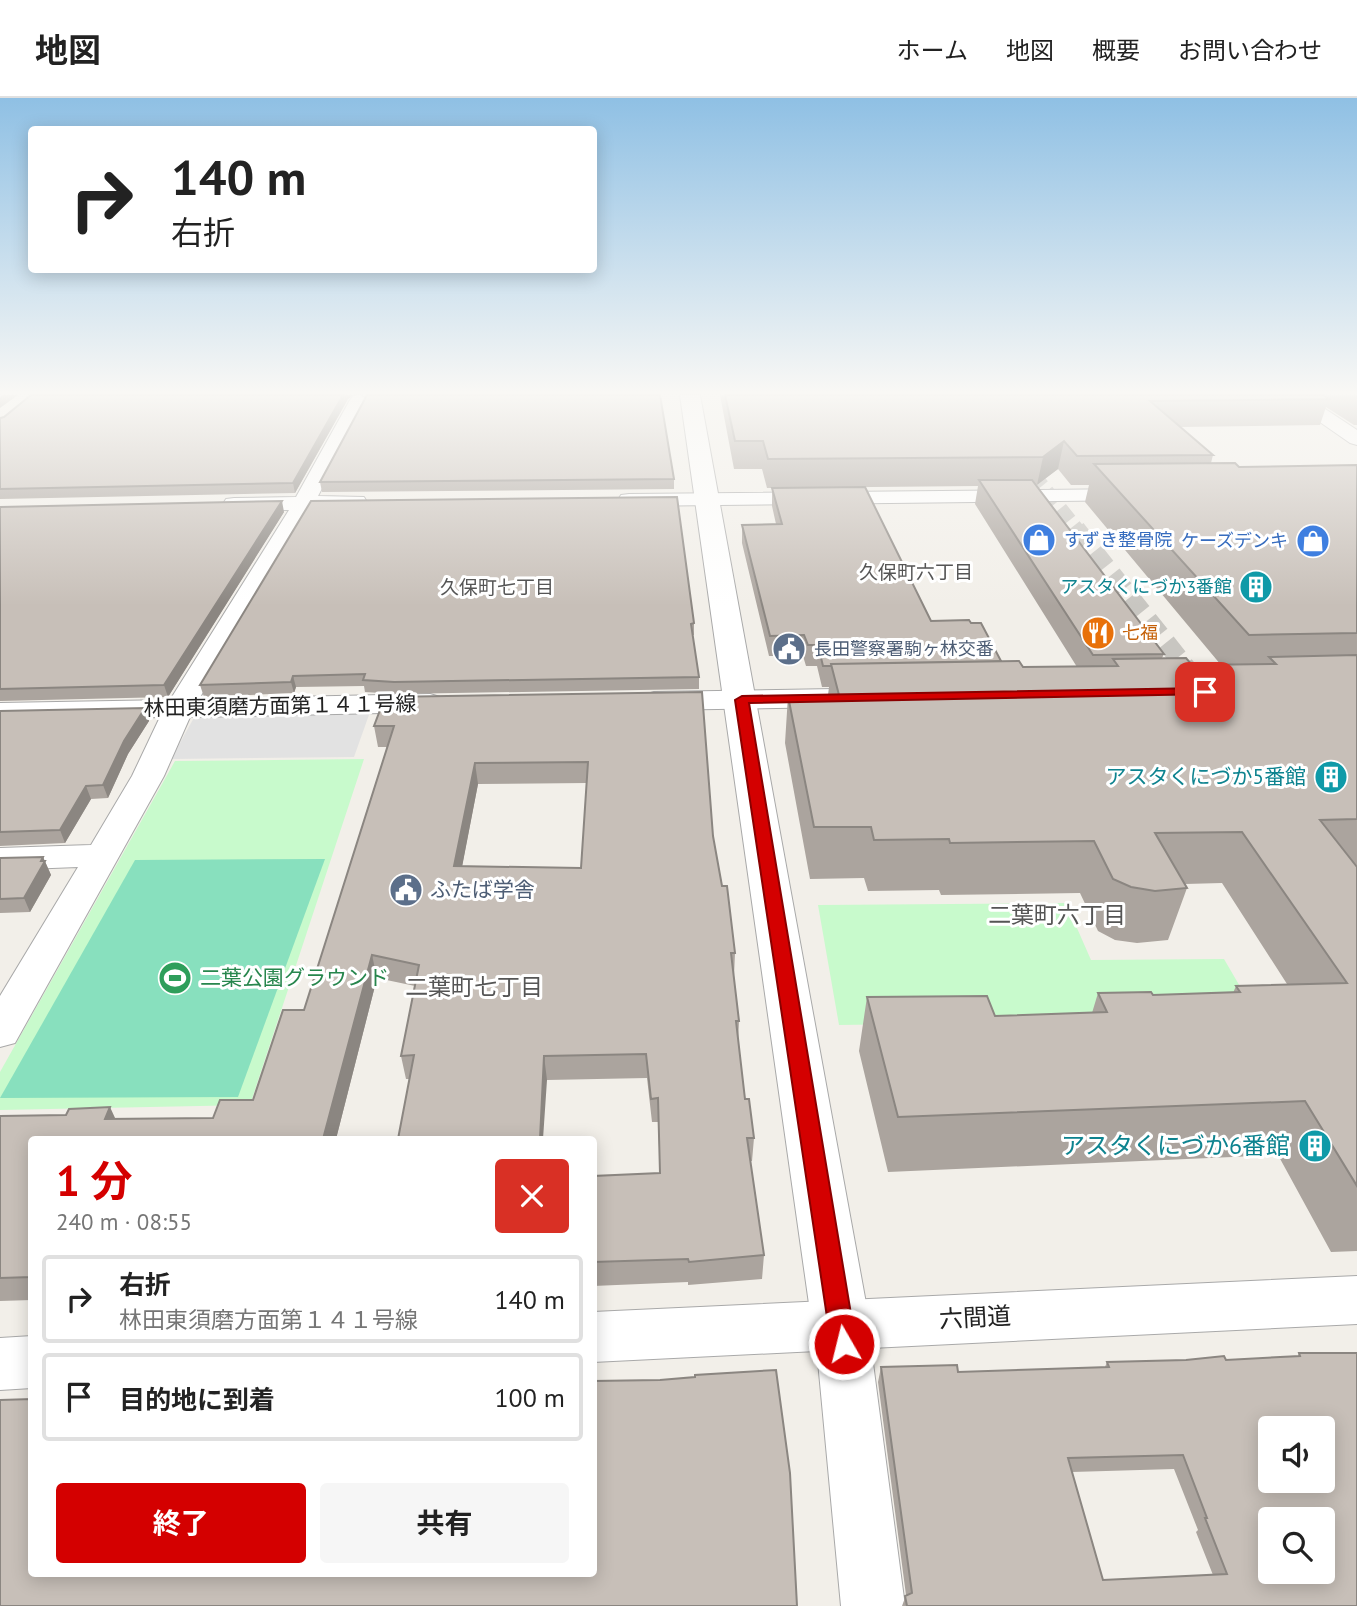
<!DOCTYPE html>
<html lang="ja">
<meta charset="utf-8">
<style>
body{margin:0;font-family:"PT Sans","Noto Sans JP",sans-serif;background:#f6f6f6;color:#222;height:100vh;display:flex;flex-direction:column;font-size:26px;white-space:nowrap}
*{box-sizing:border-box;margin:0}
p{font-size:23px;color:#767676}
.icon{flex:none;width:38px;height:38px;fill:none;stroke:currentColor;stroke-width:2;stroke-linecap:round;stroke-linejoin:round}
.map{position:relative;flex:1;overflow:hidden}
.details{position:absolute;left:28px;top:1038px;width:569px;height:441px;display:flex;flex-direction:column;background:#fff;border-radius:7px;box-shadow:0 4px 18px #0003}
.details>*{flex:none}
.hud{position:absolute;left:28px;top:28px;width:569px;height:147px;border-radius:7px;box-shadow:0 4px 18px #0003;background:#fff;color:#222;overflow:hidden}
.fabs{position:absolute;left:1258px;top:1318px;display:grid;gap:14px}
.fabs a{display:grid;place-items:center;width:77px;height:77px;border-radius:7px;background:#fff;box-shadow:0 4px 18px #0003;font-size:35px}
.pin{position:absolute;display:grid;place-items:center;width:60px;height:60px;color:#fff;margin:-30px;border-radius:14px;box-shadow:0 4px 10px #0006}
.me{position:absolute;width:77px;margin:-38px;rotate:352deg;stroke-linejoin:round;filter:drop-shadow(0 0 5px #0008)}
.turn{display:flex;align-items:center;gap:24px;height:147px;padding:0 28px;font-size:32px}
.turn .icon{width:91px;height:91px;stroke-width:2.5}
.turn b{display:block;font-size:49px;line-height:60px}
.round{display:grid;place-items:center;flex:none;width:74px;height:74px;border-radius:7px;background:#f6f6f6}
.summary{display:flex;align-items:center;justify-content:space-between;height:119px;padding:0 28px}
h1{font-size:42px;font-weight:700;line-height:52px;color:#d40000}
.cta{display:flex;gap:14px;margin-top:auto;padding:14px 28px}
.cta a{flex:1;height:80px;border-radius:7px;background:#d40000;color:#fff;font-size:28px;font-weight:700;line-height:80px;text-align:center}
.cta a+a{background:#f6f6f6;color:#222}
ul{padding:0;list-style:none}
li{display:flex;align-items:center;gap:21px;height:88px;margin:0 14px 10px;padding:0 14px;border:4px solid #e0e0e0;border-radius:7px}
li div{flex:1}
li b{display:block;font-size:26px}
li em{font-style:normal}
header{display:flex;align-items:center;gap:42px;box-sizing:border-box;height:98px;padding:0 35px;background:#fff;border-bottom:2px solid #e0e0e0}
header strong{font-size:33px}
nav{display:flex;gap:38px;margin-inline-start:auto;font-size:24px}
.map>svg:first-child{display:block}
</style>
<header>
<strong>地図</strong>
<nav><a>ホーム</a><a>地図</a><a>概要</a><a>お問い合わせ</a></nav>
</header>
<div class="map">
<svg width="1357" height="1508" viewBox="0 0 1357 1508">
<rect width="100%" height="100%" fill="#f2efe9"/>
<!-- park -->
<path fill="#c8facc" d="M364 661 250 1007 0 1012V974L175 663Z
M1066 805 1091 862 1224 861 1259 921 839 927 818 807Z"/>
<!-- pitch -->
<path fill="#88e0be" d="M325 761 238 999 0 1000 135 762Z"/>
<!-- parking -->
<path fill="#e2e2e2" d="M370 614 354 659 171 661 196 616Z"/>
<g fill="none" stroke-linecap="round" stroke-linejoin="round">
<!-- pedestrian-tunnel-far1 -->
<path stroke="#c8c6c1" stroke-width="15" stroke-dasharray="15 7" stroke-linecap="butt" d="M1019 359 1077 432"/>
<!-- pedestrian-tunnel -->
<path stroke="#c8c6c1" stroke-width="19" stroke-dasharray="19 10" stroke-linecap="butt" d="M1076 431 1200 587"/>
<defs>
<path id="minor" d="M360 297 368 302 318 398 364 399 367 404 364 409 311 411 199 601 430 596 440 599 445 605 440 611 430 614 190 619 164 678 15 945 0 949V898L78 769 0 772V750L91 747 132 678 160 619 0 623V605L170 602 289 412H234L226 411 223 406 226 401 234 400 296 399 350 302 353 298Z
M1133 391 1141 392 1144 397 1141 402 629 408 621 407 618 402 621 397 629 396Z
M836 591 846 594 851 600 846 606 836 609 654 612 644 609 639 603 644 597 654 594Z
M1357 1178V1226L871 1250 905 1508H841L817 1253 593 1264V1214Z
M32 1238V1290L0 1292V1240Z"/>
<path id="tertiary" d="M680 297H700L870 1227 862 1246 841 1254 820 1246 812 1227Z
M1281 297H1304L1357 332V347L1350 345Z"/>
</defs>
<!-- minor casing -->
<use href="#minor" stroke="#a9a9a9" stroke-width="2"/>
<!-- tertiary casing -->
<use href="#tertiary" stroke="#a9a9a9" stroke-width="2"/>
<!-- minor -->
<use href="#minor" fill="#fff" fill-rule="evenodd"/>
<!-- tertiary -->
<use href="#tertiary" fill="#fff" fill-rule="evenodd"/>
</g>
<!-- wall -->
<path fill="#aba49e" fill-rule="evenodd" d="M31 297H354L348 301 295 395 0 401V320L4 319Z
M720 297H1357V327H1354L1326 309 1320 327 1180 329 1213 357 1211 365 1239 369 1357 367V1153L1331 1154 1278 1057 888 1074 859 953 867 899 995 918 1092 915 1098 895 1153 897 1233 895 1236 888 1287 886 1222 785 1185 786 1187 790 1168 842 1137 845 1115 842 1098 833 1080 795 941 797 939 792 868 793 864 780 810 781 785 645 788 598 828 597 829 589H822L817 568H806L803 558H769L742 445V427L776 426 772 408V390L931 523 1001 563 1023 569H1077L975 406 978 388 767 390 762 371H734ZM1058 371 1071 387H1089L1085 404 1221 567H1192L1162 560 1164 556 1036 387Z
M674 381V391L322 394 320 384Z
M0 409 284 414 168 599 0 603Z
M694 525V537H692L699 579V591L396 596 365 594 364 588 296 589 294 595 204 599 200 587Z
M702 594 713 738 735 855 734 878 739 923 738 945 745 1001 754 1040 752 1063H750L764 1157 762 1181 688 1187V1184L593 1188V1078L660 1075 658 1024H652L647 980 547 982 406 981 401 958 415 888 377 880 336 1041H32V1202L0 1203V1018L116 1021 213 1020 253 1002 304 912 387 649H378L374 628ZM587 685 581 770 462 768 478 686Z
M145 610 149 623 128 656 108 700 91 701 65 745 0 748V613Z
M43 759 51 777 30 814 0 815V760Z
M1299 1255 1357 1508H902L906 1497 878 1284 881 1269 958 1274 1105 1269 1107 1264 1226 1262 1298 1258ZM1174 1371 1198 1432 1196 1434 1213 1477 1103 1482 1072 1374Z"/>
<!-- shaded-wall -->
<path fill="#8b8681" d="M2 297H18L0 310V299Z
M343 297H354L348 301 295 395 293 385Z
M1064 343 1058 371 1037 387 1043 359Z
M282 403 284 414 168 599 164 587Z
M293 578 296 589 294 595 291 584Z
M145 610 149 623 128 656 108 700 103 687 124 643Z
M475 665 478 686 458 790 454 768Z
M86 688 91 701 65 745 60 732Z
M43 759 51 777 30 814 24 800Z
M372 857 377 880 336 1041H323Z
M544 958 547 982 543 1041H540Z
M110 1009 121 1033 105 1021Z"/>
<!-- building -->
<path fill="#c7bfb8" stroke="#8b8681" stroke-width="2" fill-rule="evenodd" d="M31 297H343L293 385 0 391V320L4 319Z
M367 297H660L674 381 320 384Z
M725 297H1323L1329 301 1150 303 1213 357 1077 358 1064 343 1043 359 768 361 763 343H735Z
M1235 365 1239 369 1357 367V535L1249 537 1094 366Z
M979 382H1032L1164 556 1093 557Z
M865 389 931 523 969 522 971 525H981L1001 563 831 566V568H823L818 547H808L804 537 770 538 742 427 782 426 772 390Z
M677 399 694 525 691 526 699 579 394 584 363 582 365 576 293 578 291 584 200 587 311 403Z
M282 403 164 587 0 591V409Z
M1357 557V721L1320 722 1357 769V1088L1305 1003 898 1019 867 899 987 898 995 918 1107 914 1098 895 1151 894 1153 897 1240 894 1236 888 1347 885 1242 734 1155 735 1187 790 1155 793 1131 789 1113 781 1094 743 950 745 949 741 874 742 871 729H814L788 598 839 597 831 566 1019 563 1023 569 1118 568 1113 561 1186 560 1192 567 1276 566 1269 559Z
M702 594 713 738 722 788H727L735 855H731L739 923H736L745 1001H749L754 1040H747L764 1157 689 1164 688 1161 593 1164V1078L660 1075 658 1000 651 1001 646 956 544 958 540 1041H398L414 957 401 958 419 867 372 857 323 1041H32V1179L0 1180V1018L66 1017 69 1011 110 1009 105 1021 213 1020 220 1002H253L283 912H304L394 628H374L385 599ZM588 664 581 770 454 768 475 665Z
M145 610 124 643 103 687 86 688 60 732 0 734V613Z
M43 759 41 763H45L24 800 0 801V760Z
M1299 1255H1357V1508H907L905 1498 912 1495 881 1269 957 1267 958 1274 1109 1269 1107 1264 1186 1262 1224 1258 1226 1262 1300 1258ZM1270 1330H1323V1382H1270ZM1183 1357 1207 1420H1205L1227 1476 1103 1482 1068 1360ZM1270 1421H1323V1474H1270Z
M776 1272 790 1375 797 1508H0V1302L32 1301V1475H593V1283L660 1282 695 1279V1277Z"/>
<!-- sky -->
<linearGradient id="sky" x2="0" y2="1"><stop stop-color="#8fc0e4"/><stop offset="0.58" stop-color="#f9f8f5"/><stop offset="1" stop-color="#f9f8f5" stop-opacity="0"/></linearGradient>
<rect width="1357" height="508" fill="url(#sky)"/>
<!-- route -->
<path fill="#d40000" stroke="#8a0000" stroke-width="2" d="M1205 590 1212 594 1210 596 749 605 856 1246 852 1254 844 1258 835 1254 831 1246 735 602 742 598Z"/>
<!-- icons -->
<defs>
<symbol id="shop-disc" viewBox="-11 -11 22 22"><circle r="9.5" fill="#3f7fe0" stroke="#fff"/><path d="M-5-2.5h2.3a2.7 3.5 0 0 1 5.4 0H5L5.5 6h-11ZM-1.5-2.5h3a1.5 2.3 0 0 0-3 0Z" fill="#fff"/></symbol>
<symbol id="building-disc" viewBox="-11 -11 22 22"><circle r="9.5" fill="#0f9aa8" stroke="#fff"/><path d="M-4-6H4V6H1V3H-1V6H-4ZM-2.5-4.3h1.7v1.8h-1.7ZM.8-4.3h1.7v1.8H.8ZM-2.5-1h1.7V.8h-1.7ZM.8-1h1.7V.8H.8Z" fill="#fff"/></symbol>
<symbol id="restaurant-disc" viewBox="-11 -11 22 22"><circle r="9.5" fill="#e8710a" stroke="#fff"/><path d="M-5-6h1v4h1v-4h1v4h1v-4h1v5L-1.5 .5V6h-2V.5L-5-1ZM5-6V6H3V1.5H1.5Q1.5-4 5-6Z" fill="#fff"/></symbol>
<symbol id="civic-disc" viewBox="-11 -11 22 22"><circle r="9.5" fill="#5c6f8a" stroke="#fff"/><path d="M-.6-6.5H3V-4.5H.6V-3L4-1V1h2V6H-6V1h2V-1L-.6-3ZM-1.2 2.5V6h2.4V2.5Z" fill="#fff"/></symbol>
<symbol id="stadium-disc" viewBox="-11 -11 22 22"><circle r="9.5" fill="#2e9e5b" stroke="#fff"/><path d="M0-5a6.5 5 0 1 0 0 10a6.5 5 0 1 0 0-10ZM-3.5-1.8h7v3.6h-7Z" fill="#fff"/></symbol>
</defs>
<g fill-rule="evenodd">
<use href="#shop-disc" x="1020" y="423" width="38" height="38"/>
<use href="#shop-disc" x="1294" y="424" width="38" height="38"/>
<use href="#building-disc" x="1237" y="470" width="38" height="38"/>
<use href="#restaurant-disc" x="1079" y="516" width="38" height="38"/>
<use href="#civic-disc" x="770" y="532" width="38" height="38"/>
<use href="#building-disc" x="1312" y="660" width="38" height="38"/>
<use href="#civic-disc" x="387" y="773" width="38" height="38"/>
<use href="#stadium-disc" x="156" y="861" width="38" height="38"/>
<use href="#building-disc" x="1296" y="1029" width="38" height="38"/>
</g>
<g text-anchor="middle" stroke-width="6" stroke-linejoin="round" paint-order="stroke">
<!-- far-shop labels -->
<g font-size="18" fill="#366cbe" stroke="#fff" text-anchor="start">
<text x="1064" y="448">すずき整骨院</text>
<text x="1288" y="449" text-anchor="end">ケーズデンキ</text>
</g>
<!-- far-culture labels -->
<g font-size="18" fill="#0d838f" stroke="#fff" text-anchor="end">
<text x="1232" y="495">アスタくにづか3番館</text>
</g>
<!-- far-food labels -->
<g font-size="18" fill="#c56008" stroke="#fff" text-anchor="start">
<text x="1122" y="541">七福</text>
</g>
<!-- far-service labels -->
<g font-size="18" fill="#4e5e75" stroke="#fff" text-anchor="start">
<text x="814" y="557">長田警察署駒ヶ林交番</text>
</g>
<!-- far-neighbourhood labels -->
<g font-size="19" fill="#555" stroke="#fff">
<text x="916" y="481">久保町六丁目</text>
<text x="497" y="496">久保町七丁目</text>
</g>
<!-- street labels -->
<g font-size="21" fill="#222" stroke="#fff">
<text transform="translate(280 608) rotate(-1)" y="7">林田東須磨方面第１４１号線</text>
</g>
<!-- culture labels -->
<g font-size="21" fill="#0d838f" stroke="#fff" text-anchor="end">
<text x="1306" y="686">アスタくにづか5番館</text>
</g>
<!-- service labels -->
<g font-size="21" fill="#4e5e75" stroke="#fff" text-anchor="start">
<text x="430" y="799">ふたば学舎</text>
</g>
<!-- leisure labels -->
<g font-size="21" fill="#27864d" stroke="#fff" text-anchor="start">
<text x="200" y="887">二葉公園グラウンド</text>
</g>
<!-- neighbourhood labels -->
<g font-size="23" fill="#555" stroke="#fff">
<text x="1057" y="825">二葉町六丁目</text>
<text x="474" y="897">二葉町七丁目</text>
</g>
<!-- near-culture labels -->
<g font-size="24" fill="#0d838f" stroke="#fff" text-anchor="end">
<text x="1290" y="1056">アスタくにづか6番館</text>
</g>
<!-- near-street labels -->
<g font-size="24" fill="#222" stroke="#fff">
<text transform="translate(975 1220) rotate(-3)" y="8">六間道</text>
</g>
</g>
</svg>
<div class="fabs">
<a><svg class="icon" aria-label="sound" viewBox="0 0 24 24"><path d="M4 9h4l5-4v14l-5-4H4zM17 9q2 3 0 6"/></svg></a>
<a><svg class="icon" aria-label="search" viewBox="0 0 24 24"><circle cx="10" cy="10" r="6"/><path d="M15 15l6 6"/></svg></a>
</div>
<div class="pin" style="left:1205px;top:594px;background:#d93025"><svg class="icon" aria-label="arrive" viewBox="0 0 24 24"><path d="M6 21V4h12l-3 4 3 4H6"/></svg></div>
<svg class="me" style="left:844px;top:1246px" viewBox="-20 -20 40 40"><circle r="17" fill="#d40000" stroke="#fff" stroke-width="3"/><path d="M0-11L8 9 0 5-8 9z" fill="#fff"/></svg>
<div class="hud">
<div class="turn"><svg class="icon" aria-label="right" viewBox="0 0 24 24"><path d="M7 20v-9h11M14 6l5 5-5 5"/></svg><div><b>140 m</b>右折</div></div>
</div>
<section class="details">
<div class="summary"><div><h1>1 分</h1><p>240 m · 08:55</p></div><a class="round" style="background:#d93025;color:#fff"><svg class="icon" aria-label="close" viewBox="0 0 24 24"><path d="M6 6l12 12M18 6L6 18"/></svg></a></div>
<ul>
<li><svg class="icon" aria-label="right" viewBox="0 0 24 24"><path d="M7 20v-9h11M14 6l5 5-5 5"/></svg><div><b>右折</b><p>林田東須磨方面第１４１号線</p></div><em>140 m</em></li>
<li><svg class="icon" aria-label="arrive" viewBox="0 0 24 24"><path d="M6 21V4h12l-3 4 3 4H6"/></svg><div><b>目的地に到着</b></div><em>100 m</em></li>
</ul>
<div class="cta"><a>終了</a><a>共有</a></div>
</section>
</div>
